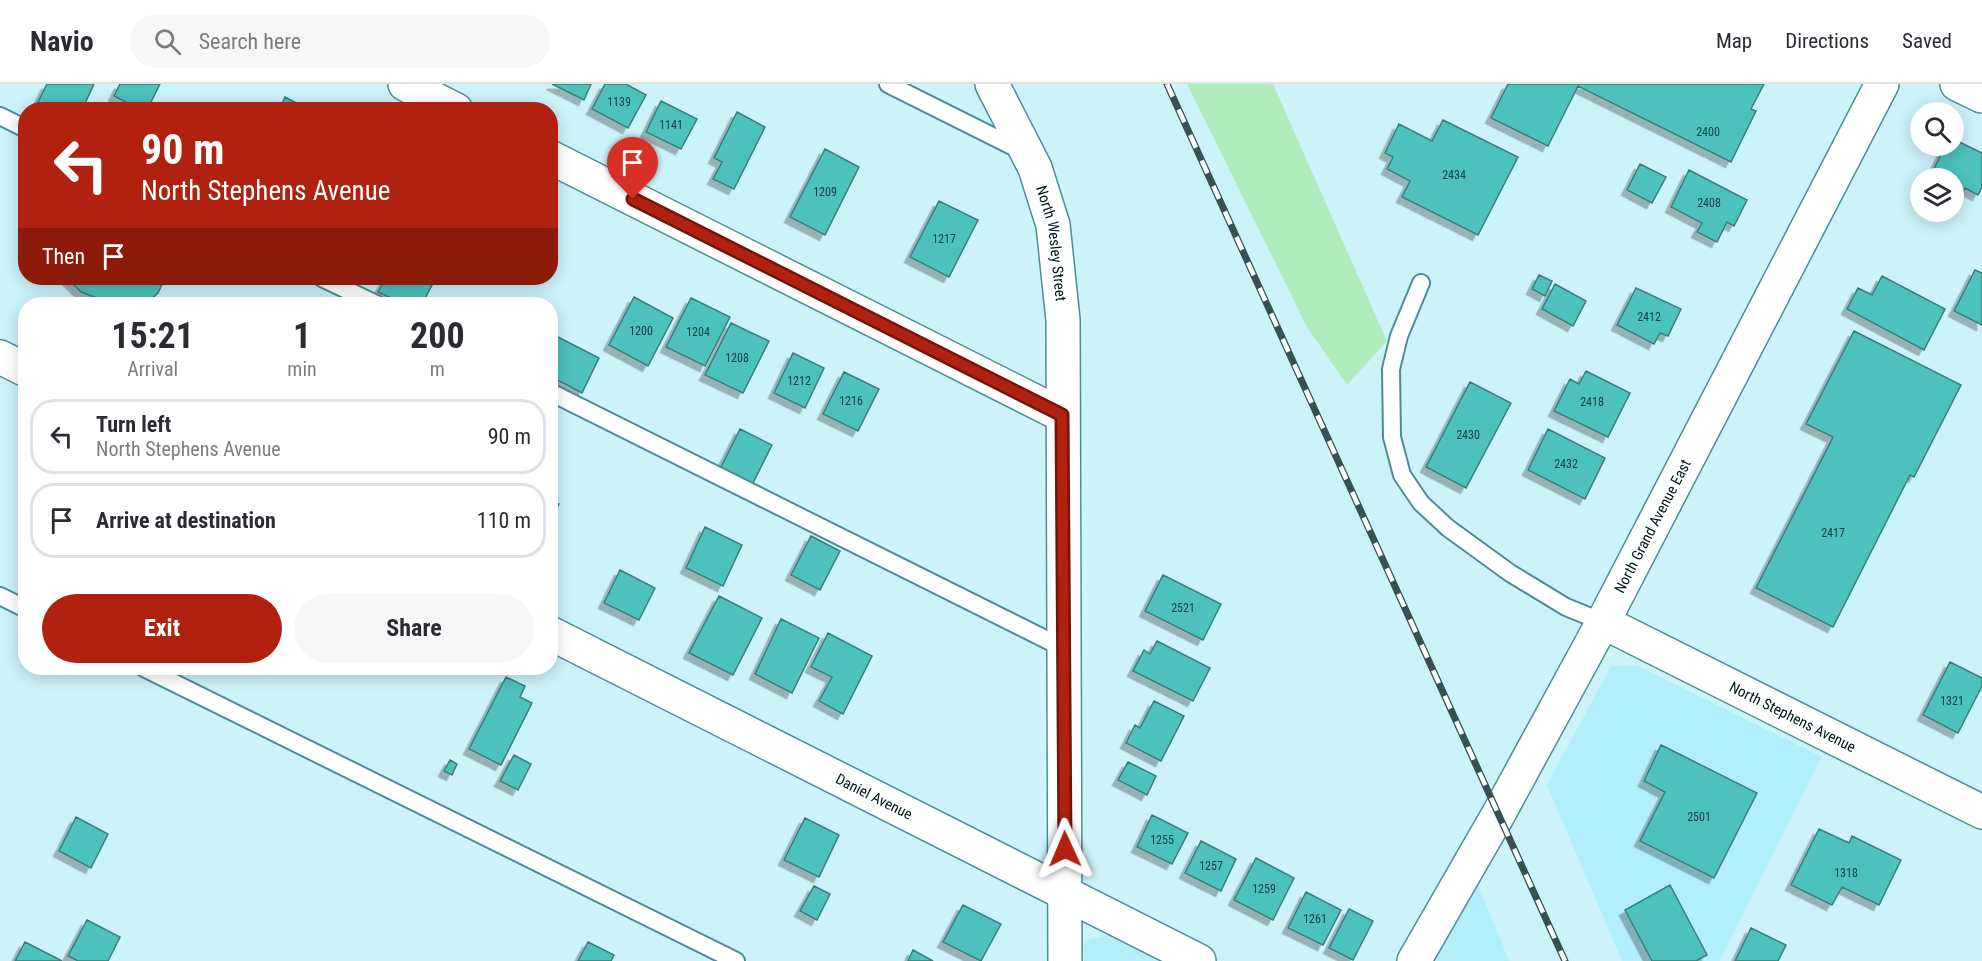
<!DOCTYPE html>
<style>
body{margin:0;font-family:"Roboto Condensed",sans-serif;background:#f7f7f7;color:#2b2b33;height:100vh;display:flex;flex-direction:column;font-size:22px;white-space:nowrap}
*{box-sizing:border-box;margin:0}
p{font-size:20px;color:#7c7c81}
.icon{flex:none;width:33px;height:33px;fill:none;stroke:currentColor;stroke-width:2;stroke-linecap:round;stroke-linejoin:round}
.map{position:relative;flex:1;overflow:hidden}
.details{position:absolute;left:18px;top:213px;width:540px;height:378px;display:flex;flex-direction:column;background:#fff;border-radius:24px;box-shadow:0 3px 15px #0003}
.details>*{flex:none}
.banner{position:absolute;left:18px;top:18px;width:540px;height:183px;border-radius:24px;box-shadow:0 3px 15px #0003;background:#b0220f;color:#fff;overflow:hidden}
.buttons{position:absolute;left:1910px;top:18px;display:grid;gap:12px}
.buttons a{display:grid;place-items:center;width:54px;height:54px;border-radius:50%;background:#fff;box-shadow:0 3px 15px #0003;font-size:30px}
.pin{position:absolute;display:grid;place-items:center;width:51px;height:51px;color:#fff;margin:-62px -26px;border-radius:50% 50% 50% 0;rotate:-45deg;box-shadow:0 0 6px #0007}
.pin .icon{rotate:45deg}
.me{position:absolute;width:66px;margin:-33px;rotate:359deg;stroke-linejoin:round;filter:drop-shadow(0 0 4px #0008)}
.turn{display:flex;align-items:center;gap:21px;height:126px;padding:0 24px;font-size:27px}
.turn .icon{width:78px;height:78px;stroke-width:2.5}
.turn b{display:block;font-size:42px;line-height:51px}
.then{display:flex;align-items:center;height:57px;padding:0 24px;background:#0003;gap:12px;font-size:22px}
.eta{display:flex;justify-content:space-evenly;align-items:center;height:102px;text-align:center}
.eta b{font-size:36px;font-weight:700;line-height:42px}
.action{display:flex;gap:12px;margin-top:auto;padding:12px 24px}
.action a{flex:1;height:69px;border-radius:36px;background:#b0220f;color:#fff;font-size:24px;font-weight:700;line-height:69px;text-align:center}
.action a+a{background:#f7f7f7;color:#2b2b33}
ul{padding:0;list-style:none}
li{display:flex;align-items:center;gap:18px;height:75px;margin:0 12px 9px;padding:0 12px;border:3px solid #e1e1e2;border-radius:24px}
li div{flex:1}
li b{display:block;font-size:22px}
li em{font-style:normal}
header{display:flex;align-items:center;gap:36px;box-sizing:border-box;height:84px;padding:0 30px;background:#fff;border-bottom:2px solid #e1e1e2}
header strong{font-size:28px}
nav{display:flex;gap:33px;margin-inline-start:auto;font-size:21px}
.search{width:420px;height:54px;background:#f7f7f7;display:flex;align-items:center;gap:15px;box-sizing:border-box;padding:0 21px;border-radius:33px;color:#7c7c81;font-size:22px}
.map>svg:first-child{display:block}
</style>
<header>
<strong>Navio</strong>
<div class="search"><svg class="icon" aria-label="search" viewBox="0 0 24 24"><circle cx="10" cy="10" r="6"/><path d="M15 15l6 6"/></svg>Search here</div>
<nav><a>Map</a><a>Directions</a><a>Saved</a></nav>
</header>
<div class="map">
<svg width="1982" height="877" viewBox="0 0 1982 877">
<defs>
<filter id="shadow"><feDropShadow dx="-5.5" dy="5.5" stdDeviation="0" flood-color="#0004"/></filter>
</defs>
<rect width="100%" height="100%" fill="#ccf3fa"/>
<!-- built -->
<path fill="#b3effa" d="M1611 582H1638L1822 673 1720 877H1622L1547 701Z
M1477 798 1509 877H1433Z
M1107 851 1159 877H1084V857Z"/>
<!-- green -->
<path fill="#b0edbd" d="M1187 0H1273L1387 257 1347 301 1307 243Z"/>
<!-- building -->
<path fill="#4ec1bc" stroke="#3b7e7a" stroke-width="1.5" filter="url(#shadow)" d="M47 0H94L82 26H52L38 18Z
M120 0H160L147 26H141L114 12Z
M552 0H591L584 16Z
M605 0H626L646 11 628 44 592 25Z
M1508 0H1764L1751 25 1756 27 1731 78 1578 2 1548 62 1491 34Z
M285 13 309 26H279Z
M661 17 697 35 681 65 646 48Z
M737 28 765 43 734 105 713 95 722 78 714 74Z
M1443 36 1518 73 1478 151 1402 113 1410 97 1387 85 1393 73 1385 69 1399 40 1432 57Z
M1953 55 1982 69V103L1978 111 1965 104 1963 109 1953 104V94L1930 93 1945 62H1953Z
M825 65 859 83 825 151 790 133Z
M1640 80 1666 93 1652 119 1627 106Z
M1689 86 1747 116 1734 142 1727 138 1717 158 1697 148 1702 139 1671 123Z
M939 117 978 136 949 193 910 173Z
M1975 186 1982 189V241L1954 227Z
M1539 191 1552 197 1545 212 1532 205Z
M1882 192 1945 225 1924 266 1847 225 1858 204 1872 211Z
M67 194H165L158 209 151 215 141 220H113L81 208Z
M386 194H417L432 201 422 220H403L378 208Z
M1555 200 1586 217 1573 242 1542 225Z
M1636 204 1681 225 1668 252 1660 249 1654 260 1617 241Z
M634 213 673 234 648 282 609 261Z
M691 214 730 233 705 282 666 263Z
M731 239 769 257 743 309 705 291Z
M1854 247 1961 301 1914 393 1910 391 1833 543 1756 504 1833 353 1806 340Z
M556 252 599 274 582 309 550 292V263Z
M793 269 824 284 805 324 774 309Z
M1586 287 1630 309 1608 353 1554 327 1570 295 1579 300Z
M844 288 879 305 858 347 823 330Z
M1470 298 1511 319 1466 404 1426 383Z
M740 345 772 361 752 401 720 385Z
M1548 345 1605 374 1585 415 1528 386Z
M550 415 559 420 550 437Z
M705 443 742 461 723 502 686 484Z
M811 452 840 467 820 506 791 491Z
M620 486 655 504 639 536 604 519Z
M1163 491 1221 520 1203 556 1145 527Z
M719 512 762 534 733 591 689 569Z
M781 535 819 554 792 609 755 590Z
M828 549 872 572 843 630 819 617 832 593 811 583Z
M1157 557 1210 584 1193 617 1133 587 1144 566 1150 570Z
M1950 578 1982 594V602L1958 649 1923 631Z
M506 593 525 602 520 613 532 619 501 681 469 665Z
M1154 617 1184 632 1161 677 1126 659 1135 641 1140 644Z
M1661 661 1757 709 1714 794 1640 757 1665 708 1644 697Z
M514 671 531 680 518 706 500 697Z
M450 676 457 680 452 691 444 687Z
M1128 678 1156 692 1147 711 1118 696Z
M1152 731 1188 749 1172 780 1137 763Z
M76 733 108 750 91 784 59 767Z
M805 734 839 751 819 793 784 776Z
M1819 745 1849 759 1852 752 1901 776 1879 821 1842 803 1832 821 1791 801Z
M1201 757 1236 775 1221 807 1185 789Z
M1256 774 1294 794 1273 836 1234 816Z
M1670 801 1707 871 1696 877H1652L1625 826Z
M814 802 830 810 817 836 800 827Z
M1306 808 1341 826 1323 861 1288 844Z
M963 821 1001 840 981 877 943 858Z
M1349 825 1373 837 1353 876 1329 864Z
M87 836 120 853 108 877H78L68 872Z
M1751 844 1786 861 1778 877H1735Z
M25 858 62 877H15Z
M588 858 614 871 611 877H578Z
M913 866 933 877H908Z"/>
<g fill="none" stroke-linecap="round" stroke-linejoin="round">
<defs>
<path id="lane" d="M888 0 1022 67
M0 32 26 45
M322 194 376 220
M1421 199 1399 252 1391 285 1392 353 1402 391 1421 419 1448 444 1510 489 1566 523 1603 538
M550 308 1063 564
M0 512 26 525
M144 584 736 877"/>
<g id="street">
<path d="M405 0 456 26"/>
<path id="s1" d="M992 0 1035 84 1053 141 1063 236 1065 877"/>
<path d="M1957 0 1982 12"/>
<path d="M550 73 1062 331"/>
<path d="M0 273 26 286"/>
<path id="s2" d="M1603 538 1982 728"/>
<path id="s3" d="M550 549 1199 877"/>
</g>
<g id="secondary">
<path id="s4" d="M1414 877 1498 731 1603 538 1882 0"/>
</g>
</defs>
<!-- lane casing -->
<use href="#lane" stroke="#4c8d99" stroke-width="20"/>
<!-- street casing -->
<use href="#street" stroke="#4c8d99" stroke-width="36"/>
<!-- secondary casing -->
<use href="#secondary" stroke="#4c8d99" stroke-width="36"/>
<!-- lane -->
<use href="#lane" stroke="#fff" stroke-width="16"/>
<!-- street -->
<use href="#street" stroke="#fff" stroke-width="33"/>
<!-- secondary -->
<use href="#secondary" stroke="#fff" stroke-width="33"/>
<defs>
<path id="rail" d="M1167 0 1565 877"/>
</defs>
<!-- rail casing -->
<use href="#rail" stroke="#365055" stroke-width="7"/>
<!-- rail -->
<use href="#rail" stroke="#fff" stroke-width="4.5" stroke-dasharray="14" stroke-linecap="butt"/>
</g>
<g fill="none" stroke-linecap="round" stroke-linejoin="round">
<defs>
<path id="route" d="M633 115 1062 331 1065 765"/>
</defs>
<!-- route casing -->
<use href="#route" stroke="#72160a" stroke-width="15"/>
<!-- route -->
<use href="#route" stroke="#b0220f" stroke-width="10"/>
</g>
<g text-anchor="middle" stroke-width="6" stroke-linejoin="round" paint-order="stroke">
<!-- number labels -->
<g font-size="12" fill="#144042">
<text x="619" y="22">1139</text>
<text x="671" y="45">1141</text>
<text x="1708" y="52">2400</text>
<text x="1454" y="95">2434</text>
<text x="825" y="112">1209</text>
<text x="1709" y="123">2408</text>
<text x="944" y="159">1217</text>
<text x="1649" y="237">2412</text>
<text x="641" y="251">1200</text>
<text x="698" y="252">1204</text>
<text x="737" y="278">1208</text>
<text x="799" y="301">1212</text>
<text x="851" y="321">1216</text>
<text x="1592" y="322">2418</text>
<text x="1468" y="355">2430</text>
<text x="1566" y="384">2432</text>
<text x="1833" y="453">2417</text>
<text x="1183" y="528">2521</text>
<text x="1952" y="621">1321</text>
<text x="1699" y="737">2501</text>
<text x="1162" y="760">1255</text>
<text x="1211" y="786">1257</text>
<text x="1846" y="793">1318</text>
<text x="1264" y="809">1259</text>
<text x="1315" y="839">1261</text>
</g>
<!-- street labels -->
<g font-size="15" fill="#00151a" stroke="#fff">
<text dy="5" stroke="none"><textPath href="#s1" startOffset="172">North Wesley Street</textPath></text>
<text dy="5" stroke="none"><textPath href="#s4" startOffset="496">North Grand Avenue East</textPath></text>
<text dy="5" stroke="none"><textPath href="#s2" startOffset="212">North Stephens Avenue</textPath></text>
<text dy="5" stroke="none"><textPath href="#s3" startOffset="363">Daniel Avenue</textPath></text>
</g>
</g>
</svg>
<div class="buttons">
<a><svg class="icon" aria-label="search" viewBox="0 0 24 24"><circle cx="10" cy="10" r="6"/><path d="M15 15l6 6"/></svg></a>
<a><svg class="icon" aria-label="layers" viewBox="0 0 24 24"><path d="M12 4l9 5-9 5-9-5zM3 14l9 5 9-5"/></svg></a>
</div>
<div class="pin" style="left:633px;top:115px;background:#d93025"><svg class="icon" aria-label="arrive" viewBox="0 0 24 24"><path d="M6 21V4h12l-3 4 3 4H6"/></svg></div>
<svg class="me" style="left:1065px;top:765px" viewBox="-20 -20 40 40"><path d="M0-17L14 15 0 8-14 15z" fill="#b0220f" stroke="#fff" stroke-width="4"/></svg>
<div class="banner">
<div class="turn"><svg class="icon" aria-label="left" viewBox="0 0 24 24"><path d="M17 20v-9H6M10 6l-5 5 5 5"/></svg><div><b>90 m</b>North Stephens Avenue</div></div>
<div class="then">Then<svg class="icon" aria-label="arrive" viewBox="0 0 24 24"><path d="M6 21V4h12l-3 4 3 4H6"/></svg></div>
</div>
<section class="details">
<div class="eta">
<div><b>15:21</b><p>Arrival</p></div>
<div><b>1</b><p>min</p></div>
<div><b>200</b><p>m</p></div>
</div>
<ul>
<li><svg class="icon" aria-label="left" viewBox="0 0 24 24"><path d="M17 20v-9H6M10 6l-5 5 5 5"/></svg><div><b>Turn left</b><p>North Stephens Avenue</p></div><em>90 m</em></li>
<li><svg class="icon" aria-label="arrive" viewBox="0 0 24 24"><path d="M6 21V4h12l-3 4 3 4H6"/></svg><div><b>Arrive at destination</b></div><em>110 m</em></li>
</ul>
<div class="action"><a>Exit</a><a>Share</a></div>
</section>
</div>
